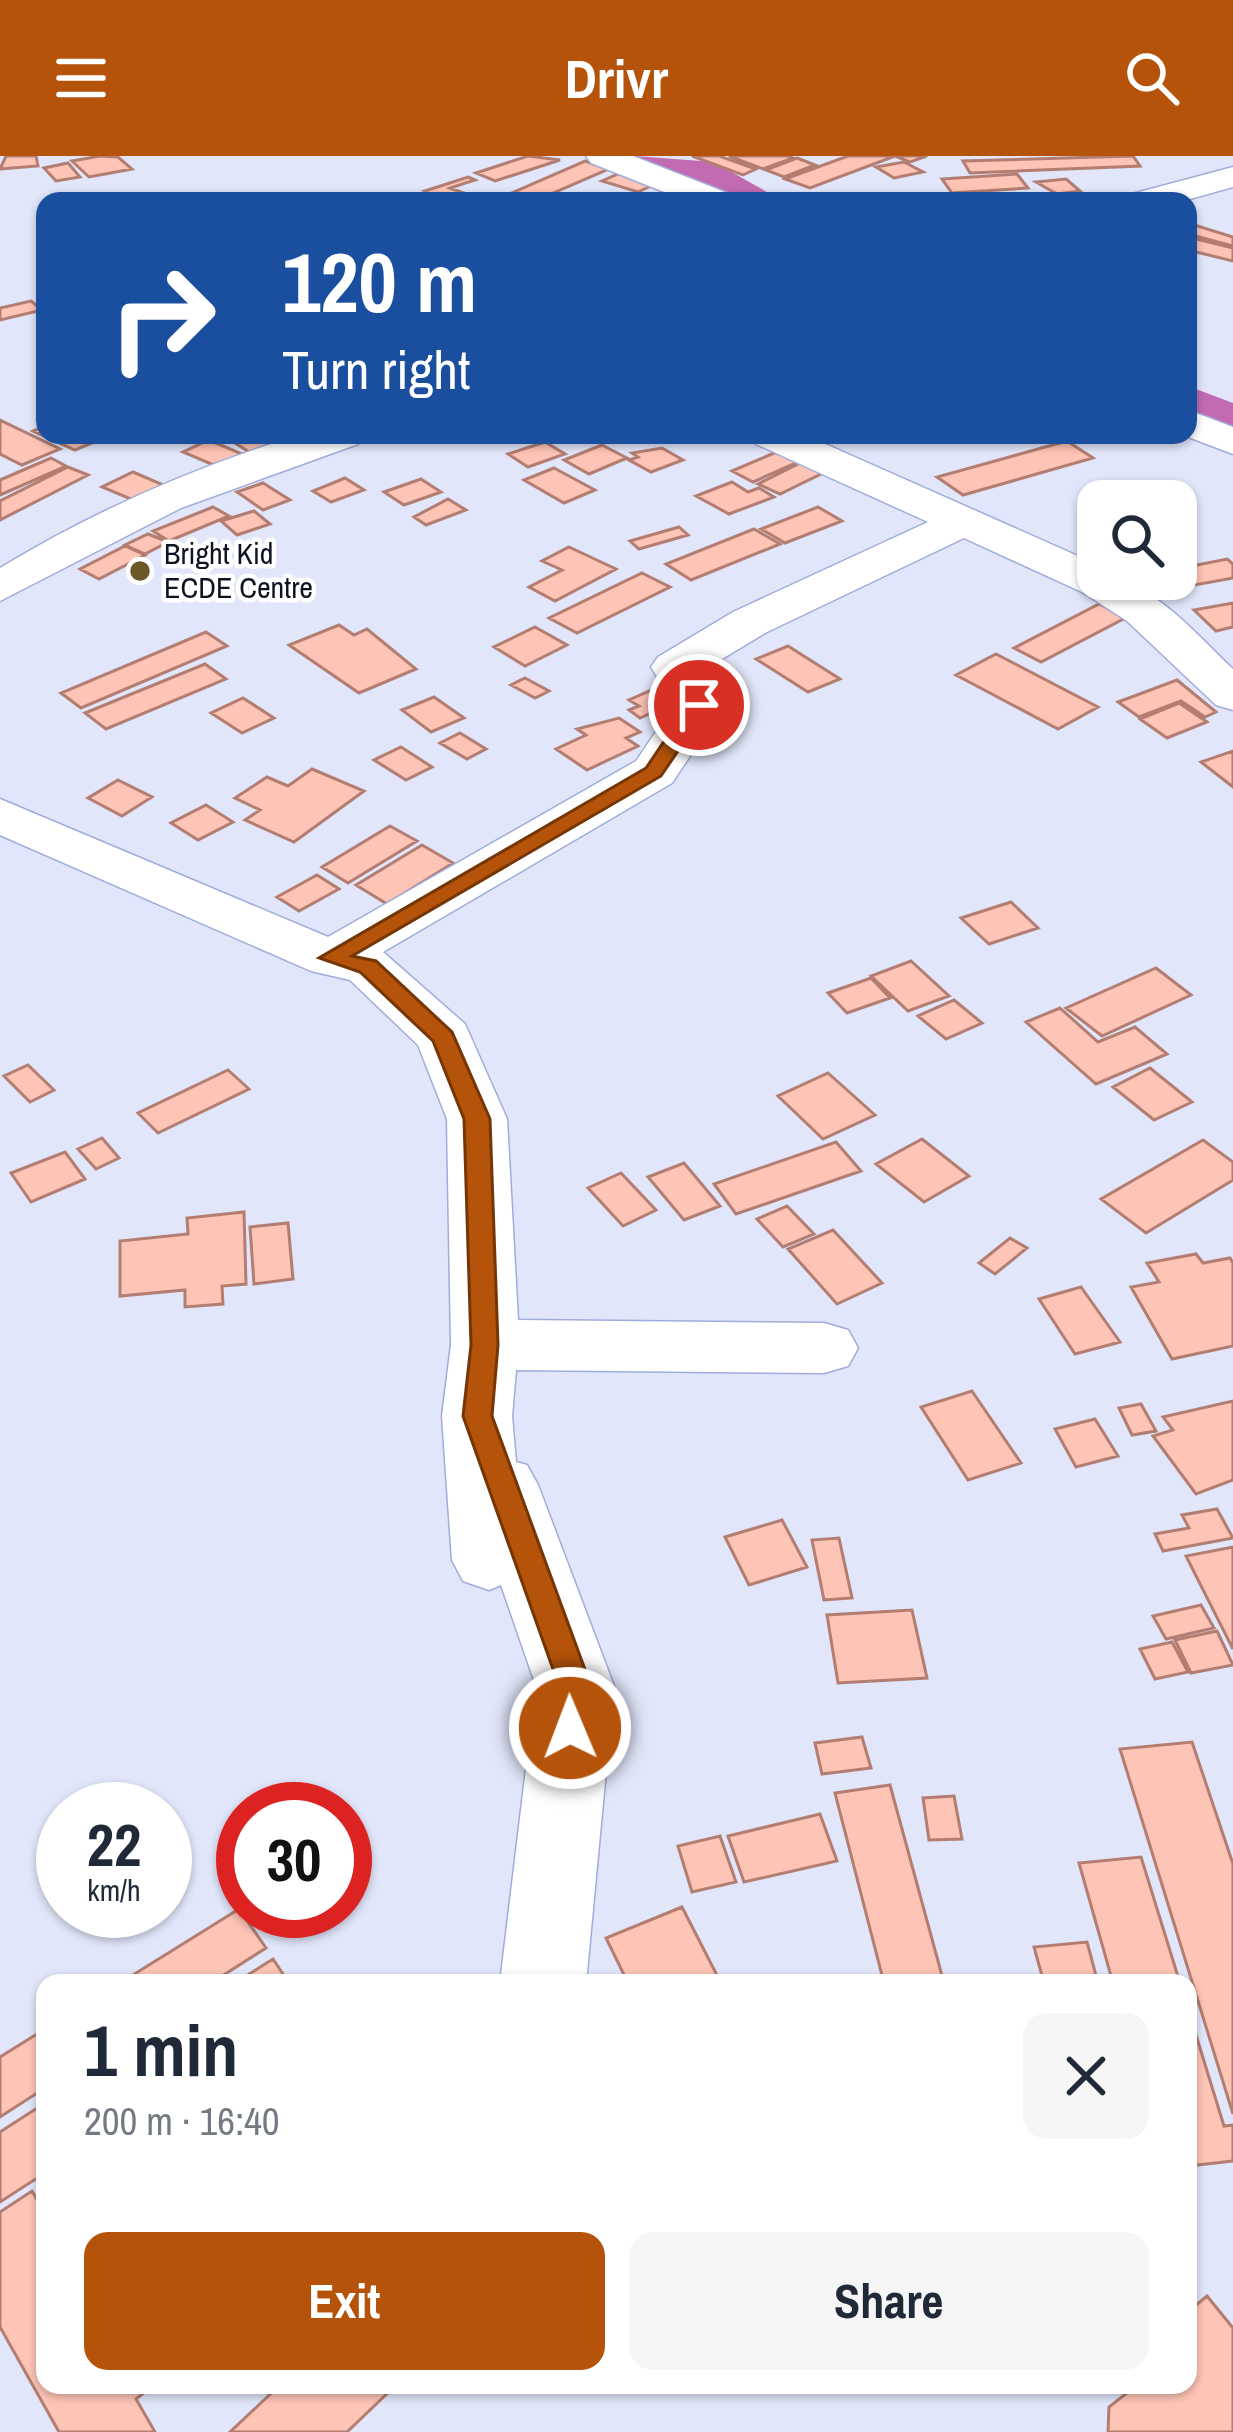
<!DOCTYPE html>
<meta charset="utf-8">
<style>
body{margin:0;font-family:"Archivo Narrow",sans-serif;background:#f6f6f7;color:#1f2937;height:100vh;display:flex;flex-direction:column;font-size:45px;white-space:nowrap}
*{box-sizing:border-box;margin:0}
p{font-size:39px;color:#747a83}
.icon{flex:none;width:66px;height:66px;fill:none;stroke:currentColor;stroke-width:2;stroke-linecap:round;stroke-linejoin:round}
.map{position:relative;flex:1;overflow:hidden}
.drawer{position:absolute;left:36px;top:1818px;width:1161px;height:420px;display:flex;flex-direction:column;background:#fff;border-radius:24px;box-shadow:0 3px 9px #0004}
.drawer>*{flex:none}
.hud{position:absolute;left:36px;top:36px;width:1161px;height:252px;border-radius:24px;box-shadow:0 3px 9px #0004;background:#1a4fa0;color:#fff;overflow:hidden}
.tools{position:absolute;left:1077px;top:324px;display:grid;gap:24px}
.tools a{display:grid;place-items:center;width:120px;height:120px;border-radius:24px;background:#fff;box-shadow:0 3px 9px #0004;font-size:60px}
.speed{position:absolute;left:36px;top:1626px;display:flex;gap:24px;font-size:60px;font-weight:700;text-align:center}
.speed>*{display:grid;place-content:center;width:156px;height:156px;border-radius:50%;background:#fff;box-shadow:0 3px 9px #0004;line-height:1}
.speed small{font-size:30px;font-weight:400}
.speed .limit{border:18px solid #d22;background:#fff;color:#111}
.pin{position:absolute;display:grid;place-items:center;width:102px;height:102px;color:#fff;margin:-51px;border:6px solid #fff;border-radius:50%;box-shadow:0 3px 12px #0007}
.me{position:absolute;width:132px;margin:-66px;rotate:359deg;stroke-linejoin:round;filter:drop-shadow(0 0 9px #0008)}
.turn{display:flex;align-items:center;gap:42px;height:252px;padding:0 48px;font-size:54px}
.turn .icon{width:156px;height:156px;stroke-width:2.5}
.turn b{display:block;font-size:84px;line-height:102px}
.round{display:grid;place-items:center;flex:none;width:126px;height:126px;border-radius:24px;background:#f6f6f7}
.headline{display:flex;align-items:center;justify-content:space-between;height:204px;padding:0 48px}
h1{font-size:72px;font-weight:800;line-height:90px}
.cta{display:flex;gap:24px;margin-top:auto;padding:24px 48px}
.cta a{flex:1;height:138px;border-radius:24px;background:#b45309;color:#fff;font-size:48px;font-weight:800;line-height:138px;text-align:center}
.cta a+a{background:#f6f6f7;color:#1f2937}
header{display:flex;justify-content:space-between;align-items:center;height:156px;padding:0 48px;background:#b45309;color:#fff;font-size:54px;font-weight:800}
.map>svg:first-child{display:block}
</style>
<header><svg class="icon" aria-label="menu" viewBox="0 0 24 24"><path d="M4 6h16M4 12h16M4 18h16"/></svg>Drivr<svg class="icon" aria-label="search" viewBox="0 0 24 24"><circle cx="10" cy="10" r="6"/><path d="M15 15l6 6"/></svg></header>
<div class="map">
<svg width="1233" height="2276" viewBox="0 0 1233 2276">
<rect width="100%" height="100%" fill="#e1e6fa"/>
<g fill="none" stroke-linecap="round" stroke-linejoin="round">
<!-- canal -->
<path fill="#c26bb3" fill-rule="evenodd" d="M635 0 714 6 783 45C727 45 695 21 640 7Z
M1188 230 1233 247V274L1188 257Z"/>
</g>
<!-- building -->
<path fill="#fec4b6" stroke="#b37e71" stroke-width="3" d="M6 0H36L38 10 0 13Z
M100 0 118 1 132 13 89 21 72 5Z
M528 0 560 4 495 25 476 17Z
M692 0H719L756 13 743 19Z
M729 0H788L793 2 763 13Z
M848 0H927L910 6 895 0 810 32 785 23Z
M1133 0 1140 10 970 17 963 5Z
M797 2 815 9 784 21 766 14Z
M585 5 609 13 535 45 507 39Z
M904 6 923 16 894 22 876 11Z
M68 7 80 21 56 25 44 12Z
M620 17 655 28 638 36 602 25Z
M1017 18 1028 32 952 37 942 23Z
M468 21 475 24 450 32 461 36 443 42 425 35Z
M1066 23 1080 35 1057 38 1036 26Z
M1188 67 1233 81V90L1188 78Z
M1188 81 1233 92V105L1188 94Z
M31 145 42 154 0 164V152Z
M0 264 60 293 22 309 0 298Z
M45 270V279H75L92 287 75 294 33 275Z
M222 279H298L251 297Z
M209 284 249 301 223 313 183 296Z
M1067 285 1093 302 963 339 937 321Z
M545 286 565 298 528 311 508 298Z
M602 289 627 302 589 318 564 304Z
M662 292 683 304 651 316 629 304 638 301 632 297Z
M779 295 800 305 753 326 732 315Z
M51 302 66 310 0 339V324Z
M804 305 827 315 780 338 758 328Z
M68 311 88 319 0 364V345Z
M554 312 595 334 564 347 524 324Z
M133 316 168 331 138 346 102 331Z
M345 322 364 334 331 346 313 335Z
M421 323 441 336 404 349 384 336Z
M732 326 748 336 759 332 774 341 729 358 696 340Z
M263 327 290 344 263 354 237 336Z
M448 343 466 354 426 369 414 361Z
M213 351 229 360 169 385 153 375Z
M818 351 842 365 785 387 761 373Z
M254 355 270 368 237 379 221 365Z
M679 371 688 379 639 393 630 385Z
M754 373 780 388 691 424 666 408Z
M148 378 168 386 145 398 125 389Z
M125 390 145 399 99 423 80 413Z
M569 391 616 413 555 445 529 431 562 414 542 405Z
M1227 403 1233 408V422L1195 429 1177 413Z
M642 417 670 431 577 477 549 462Z
M1233 447V471L1216 475 1194 454Z
M1099 448 1127 461 1041 506 1014 492Z
M339 469 354 479 367 473 416 513 359 537 289 489Z
M535 471 567 489 525 510 494 491Z
M206 476 227 490 81 552 61 537Z
M788 490 840 523 808 536 756 503Z
M996 498 1098 551 1058 573 956 519Z
M205 508 226 523 106 573 85 557Z
M525 522 549 535 535 542 511 529Z
M1177 524 1216 556 1205 561 1181 545 1139 561 1118 546Z
M654 533 681 551 658 561 651 557 640 562 629 554 639 550 629 544Z
M434 541 464 562 431 576 402 554Z
M243 542 274 562 242 577 211 557Z
M1179 547 1207 566 1167 582 1140 563Z
M619 562 640 576 626 582 638 590 587 614 556 593 586 579 577 573Z
M460 577 486 593 467 603 440 587Z
M401 591 432 611 406 624 374 604Z
M1233 595V631L1201 606Z
M312 613 364 635 294 686 245 664 260 654 235 642 267 621 288 630Z
M118 624 152 641 122 660 88 642Z
M206 649 233 666 198 684 171 667Z
M390 670 417 685 348 727 322 711Z
M422 689 453 707 387 748 356 729Z
M317 719 339 733 299 755 277 741Z
M1011 746 1038 772 989 788 961 762Z
M911 805 949 840 908 855 871 820Z
M1156 812 1191 839 1102 880 1066 852Z
M871 822 890 842 847 857 828 837Z
M954 844 982 867 946 883 918 860Z
M1060 852 1098 886 1135 871 1167 898 1096 928 1026 866Z
M28 909 54 934 30 946 4 920Z
M1150 912 1192 946 1154 964 1113 931Z
M228 914 249 933 158 977 138 957Z
M828 917 875 959 823 983 778 940Z
M102 982 119 1002 96 1013 78 993Z
M922 983 969 1020 924 1046 876 1008Z
M1203 984 1233 1006V1024L1146 1077 1101 1043Z
M836 986 861 1015 736 1058 714 1028Z
M65 996 85 1023 31 1046 11 1017Z
M684 1007 720 1050 684 1064 648 1021Z
M621 1017 656 1054 623 1070 588 1032Z
M787 1050 814 1078 783 1091 757 1063Z
M244 1056 246 1128 222 1130 223 1148 185 1151V1134L120 1140V1085L188 1078 187 1062Z
M288 1067 293 1123 254 1128 250 1071Z
M833 1074 882 1127 837 1148 788 1093Z
M1010 1082 1027 1092 995 1118 979 1107Z
M1196 1098 1203 1107 1230 1102 1233 1107V1190L1172 1203 1131 1131 1159 1126 1147 1107Z
M1081 1131 1120 1186 1075 1198 1039 1143Z
M972 1235 1021 1307 968 1324 921 1251Z
M1233 1245V1324L1196 1338 1153 1280 1173 1274 1163 1261Z
M1141 1248 1156 1275 1132 1279 1119 1252Z
M1095 1263 1118 1300 1076 1311 1055 1273Z
M1217 1353 1233 1382 1163 1395 1155 1378 1189 1372 1182 1359Z
M782 1364 807 1411 749 1429 725 1381Z
M839 1382 852 1442 824 1444 812 1384Z
M1233 1391V1493L1186 1400Z
M1201 1449 1214 1472 1166 1483 1153 1460Z
M912 1454 927 1522 838 1527 827 1459Z
M1217 1475 1233 1509 1191 1517 1175 1484Z
M1172 1486 1188 1516 1155 1523 1140 1493Z
M862 1581 871 1612 822 1618 815 1587Z
M1192 1586 1233 1708V1958L1120 1593Z
M890 1629 944 1827H884L835 1637Z
M954 1640 962 1683 929 1684 923 1642Z
M820 1658 837 1705 744 1726 728 1680Z
M720 1680 736 1726 692 1736 678 1690Z
M1141 1701 1180 1827H1113L1079 1707Z
M682 1751 721 1827H628L606 1782Z
M239 1753 266 1792 211 1827H120Z
M1087 1786 1098 1827H1044L1034 1791Z
M273 1803 289 1827H235Z
M1188 1853 1224 1970 1233 1969V2005L1188 2010Z
M45 1873V1932L0 1961V1901Z
M45 1947V2017L0 2046V1976Z
M32 2035 45 2057V2229H154L136 2243 155 2276H59L0 2171V2056Z
M1207 2140 1233 2172V2276H1108L1109 2251 1132 2233 1130 2229H1188V2156Z
M280 2229H396L347 2276H230Z"/>
<g fill="none" stroke-linecap="round" stroke-linejoin="round">
<defs>
<path id="minor" d="M586 0H633L730 38 735 45H687L591 7Z
M1233 11V31L1183 45H1127L1132 38Z
M1188 254 1233 271V298L1183 279H1188Z
M299 279H364L358 288 181 352 0 445V412C94 355 195 311 299 279Z
M750 279H805L1098 409V423C1153 423 1194 477 1233 513V554L1216 549 1127 465 1084 437 964 382 767 476 702 515 724 549 672 627 383 796 465 868 507 963 518 1164 824 1167 848 1174 858 1192 848 1210 824 1217 516 1214 512 1260 516 1306 527 1309 538 1329 614 1530 586 1827H500L536 1530 501 1429 489 1434 463 1425 452 1404 442 1260 451 1189 447 963 418 889 350 824 311 815 0 679V643L328 781 636 605 674 549 651 511 658 501 733 456 928 366 756 288Z"/>
</defs>
<!-- minor casing -->
<use href="#minor" stroke="#a0acdc" stroke-width="3"/>
<!-- minor -->
<use href="#minor" fill="#fff" fill-rule="evenodd"/>
</g>
<!-- route -->
<path fill="#b45309" stroke="#753606" stroke-width="3" d="M692 544 709 549 661 620 352 800 376 805 452 876 490 963 498 1189 492 1260 591 1530 582 1582H559L554 1572 559 1530 463 1260 471 1189 464 963 433 885 360 816 319 802 646 612Z"/>
<!-- markers -->
<circle fill="#695a28" stroke="#fff" stroke-width="4.5" cx="140" cy="415" r="12"/>
<g text-anchor="middle" stroke-width="9" stroke-linejoin="round" paint-order="stroke">
<!-- far-poi labels -->
<g font-size="30" fill="#0e1223" stroke="#fff" text-anchor="start">
<text x="164" y="408">Bright Kid<tspan x="164" dy="34">ECDE Centre</tspan></text>
</g>
</g>
</svg>
<div class="tools">
<a><svg class="icon" aria-label="search" viewBox="0 0 24 24"><circle cx="10" cy="10" r="6"/><path d="M15 15l6 6"/></svg></a>
</div>
<div class="speed"><div>22<small>km/h</small></div><div class="limit">30</div></div>
<div class="pin" style="left:699px;top:549px;background:#d93025"><svg class="icon" aria-label="arrive" viewBox="0 0 24 24"><path d="M6 21V4h12l-3 4 3 4H6"/></svg></div>
<svg class="me" style="left:570px;top:1572px" viewBox="-20 -20 40 40"><circle r="17" fill="#b45309" stroke="#fff" stroke-width="3"/><path d="M0-11L8 9 0 5-8 9z" fill="#fff"/></svg>
<div class="hud">
<div class="turn"><svg class="icon" aria-label="right" viewBox="0 0 24 24"><path d="M7 20v-9h11M14 6l5 5-5 5"/></svg><div><b>120 m</b>Turn right</div></div>
</div>
<section class="drawer">
<div class="headline"><div><h1>1 min</h1><p>200 m · 16:40</p></div><a class="round"><svg class="icon" aria-label="close" viewBox="0 0 24 24"><path d="M6 6l12 12M18 6L6 18"/></svg></a></div>
<div class="cta"><a>Exit</a><a>Share</a></div>
</section>
</div>
